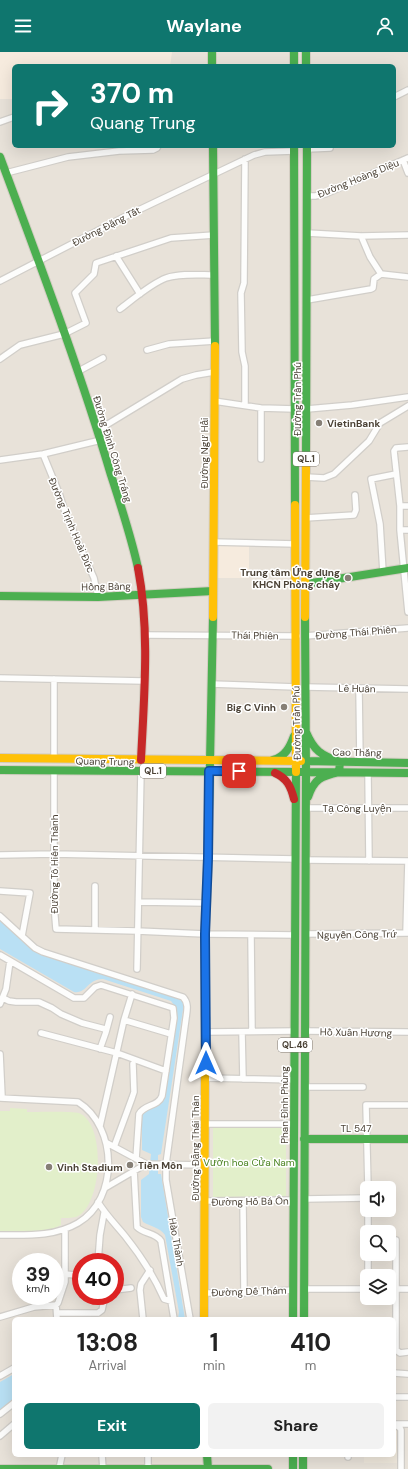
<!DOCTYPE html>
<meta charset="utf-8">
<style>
body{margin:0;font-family:"DM Sans",sans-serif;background:#f2f2f2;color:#222;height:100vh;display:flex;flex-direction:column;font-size:15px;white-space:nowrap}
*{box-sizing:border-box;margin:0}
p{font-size:13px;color:#767676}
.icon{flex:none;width:22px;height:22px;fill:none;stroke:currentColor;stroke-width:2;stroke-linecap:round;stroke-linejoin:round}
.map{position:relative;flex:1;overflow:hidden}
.drawer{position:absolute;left:12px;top:1265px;width:384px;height:140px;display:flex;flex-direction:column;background:#fff;border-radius:6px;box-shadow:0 4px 16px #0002}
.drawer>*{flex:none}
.guide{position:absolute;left:12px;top:12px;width:384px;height:84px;border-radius:6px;box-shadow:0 4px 16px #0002;background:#0f766e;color:#fff;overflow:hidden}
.controls{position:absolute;left:360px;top:1129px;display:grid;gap:8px}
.controls a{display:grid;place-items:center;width:36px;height:36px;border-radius:6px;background:#fff;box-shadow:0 4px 16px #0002;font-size:20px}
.speed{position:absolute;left:12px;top:1201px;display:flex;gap:8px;font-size:20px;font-weight:700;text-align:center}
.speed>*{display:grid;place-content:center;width:52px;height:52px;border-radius:50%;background:#fff;box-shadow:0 4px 16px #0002;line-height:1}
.speed small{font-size:10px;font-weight:400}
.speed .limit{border:6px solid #d22;background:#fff;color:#111}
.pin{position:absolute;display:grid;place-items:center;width:34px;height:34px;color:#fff;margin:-17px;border-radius:8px;box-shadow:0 2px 6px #0006}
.me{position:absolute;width:44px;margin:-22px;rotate:0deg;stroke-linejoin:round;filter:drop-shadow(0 0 3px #0008)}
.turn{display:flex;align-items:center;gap:14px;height:84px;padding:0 12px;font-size:18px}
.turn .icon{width:52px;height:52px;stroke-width:2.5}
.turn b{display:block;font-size:28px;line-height:34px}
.eta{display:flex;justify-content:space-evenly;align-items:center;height:68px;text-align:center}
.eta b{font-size:24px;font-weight:700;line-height:28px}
.primary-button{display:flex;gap:8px;margin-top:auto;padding:8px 12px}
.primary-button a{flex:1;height:46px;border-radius:6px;background:#0f766e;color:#fff;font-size:16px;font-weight:700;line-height:46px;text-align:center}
.primary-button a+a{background:#f2f2f2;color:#222}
header{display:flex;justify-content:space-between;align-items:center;height:52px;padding:0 12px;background:#0f766e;color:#fff;font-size:18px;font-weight:700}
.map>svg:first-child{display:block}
</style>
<header><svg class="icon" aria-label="menu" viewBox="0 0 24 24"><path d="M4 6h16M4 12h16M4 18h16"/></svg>Waylane<svg class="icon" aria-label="person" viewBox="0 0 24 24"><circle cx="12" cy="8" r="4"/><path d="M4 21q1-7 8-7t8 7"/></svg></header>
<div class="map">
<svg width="408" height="1417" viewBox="0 0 408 1417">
<rect width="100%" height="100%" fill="#f3f0ec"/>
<!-- residential -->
<path fill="#e8e2d9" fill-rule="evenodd" d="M0 0H408V1417H0ZM14 14H394V94H14ZM367 1136H389V1158H367ZM367 1180H389V1202H367ZM21 1210H55V1244H21ZM81 1210H115V1244H81ZM367 1224H389V1246H367ZM14 1267H394V1403H14Z"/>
<!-- commercial -->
<path fill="#f6ebde" d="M0 0H172L170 14 147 13 146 14H14V47H0Z
M249 493V526H215L216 494Z"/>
<!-- education -->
<path fill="#eee7db" d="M394 1377 399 1378 400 1411H364V1403H394Z
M152 1403H202L203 1412H152Z"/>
<!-- green -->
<path fill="#e2efca" d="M10 1056 27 1057V1060C36 1060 73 1059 79 1061 107 1072 102 1156 76 1165 72 1166 65 1166 61 1166V1173C43 1183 20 1180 0 1180V1059H10Z
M286 1075V1144L213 1145V1076Z"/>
<!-- water -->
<path fill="#b9e0f4" d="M0 867 38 900 179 947 184 951 161 1102 158 1103V1122H161L185 1267H178L179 1260 165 1183C159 1175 152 1175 143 1170L141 1165V1128L149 1122 151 1102 142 1098V1064C146 1052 158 1058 165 1044L177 967V957L171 949 103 927C87 927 87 942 74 940L0 897Z
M14 1322V1348L0 1360V1330Z"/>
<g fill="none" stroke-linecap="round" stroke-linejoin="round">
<defs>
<path id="street" d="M394 45 408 38
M0 70 14 65
M307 97 330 96
M403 108 408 121
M6 121 68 105 119 99 153 98 157 96 158 94
M307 144H315L325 142 408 106
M307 181 361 184 408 183
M361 184 370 205 381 222
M116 204 140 242
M0 229 126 164 254 103 265 100 294 99
M307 248 371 237 373 236 374 227 381 222 408 225
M120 257C132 248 152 231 166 226 181 221 199 223 215 223
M147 298 169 292 215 289
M0 307 20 293 64 282 86 271 75 241 94 222 96 211 171 186 214 183
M77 320 103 306
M214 349 261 356 295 357
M245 353V314L242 300 241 241 244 231 245 107
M307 357 352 353 408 345
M98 378 182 327 196 323 214 320
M408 395 396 396 394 399 400 454V478H408
M43 402 59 441 66 463 94 526 98 545
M261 407V356
M0 408 43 402 101 388
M306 425 324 426 334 422 369 389 380 371 408 354
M400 454H408
M305 466 354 463 356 458 355 443
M400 478 408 560
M213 490 296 492
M383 520 380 472 371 427 396 422
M144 583 297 584
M305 584 408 576
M0 626 143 629
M54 627V706
M211 632 296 635
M305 635 408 637
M359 636 360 710
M54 718V852L56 877 137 879 205 882 296 883
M368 721 369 809
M306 756H408
M0 803 54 802 296 807
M305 808 408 809
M95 834V878
M0 839 30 841 22 884
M139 850 206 851
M0 864 35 896 43 900 183 945C189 951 187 959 186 966L166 1112V1128L190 1267
M406 881 408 809
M305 882 408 881
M251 883 252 979
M0 903 74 946H84L95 935 101 933 173 956 174 966 162 1044C158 1055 144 1052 139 1062L136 1107
M137 917 141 719
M3 946 9 949 16 950H39L52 956 61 962 82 971 105 977 106 980 100 997
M0 952 6 937 10 909
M124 968 171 982
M304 979 408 980
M106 980 110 965
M206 980 295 979
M242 980 243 1027
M41 981 117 1001 166 1019
M0 1002 2 1045
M206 1026 295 1028
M305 1035H363
M0 1046 78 1050C118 1075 119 1147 78 1171 54 1185 27 1183 0 1183
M204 1072H294
M100 1074 124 968 132 942
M107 1091 146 1112 204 1113
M114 1095 132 1046 134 1040 133 1012
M134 1119 137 1175C143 1182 155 1180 161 1189L174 1267
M105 1136 146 1112
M368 1136 366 1053H408
M304 1147 367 1146
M205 1149 294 1148
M243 1149 244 1241
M98 1150C106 1163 116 1173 125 1184 141 1204 154 1224 164 1247L171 1249
M368 1180V1158
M396 1188V1298L400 1301 408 1300
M98 1210 100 1183 104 1161
M65 1222 75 1223 81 1229
M368 1224V1202
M304 1237H367
M389 1237H408
M115 1238 131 1236
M204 1241H244L293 1238
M56 1253 57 1267
M57 1261H98L102 1258 105 1244
M0 1265 34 1255 56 1253 58 1251 65 1230V1178
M143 1267 140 1238 141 1232 150 1218
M394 1321 408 1322
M0 1324 14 1316
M394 1345H408
M0 1362 14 1351
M394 1372 400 1376 401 1378V1417
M394 1372H408
M0 1384 14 1372
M102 1403 103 1417
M148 1403V1416
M348 1403V1405
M59 1417 62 1403"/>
<path id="fast" d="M212 0V14
M294 0V14
M306 0V14
M213 94 215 294
M294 94 295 453
M0 105C39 210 79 315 111 423 121 454 131 484 138 516
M306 413 307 94
M305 532 408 516
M0 544 98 545 213 539
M306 680C314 699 321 703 340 710L339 720C321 724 314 727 308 745
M273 708C285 705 290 695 294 684
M306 709 408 711
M0 718 306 720 305 565
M306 720 408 721
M205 1019V882L208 806 213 565
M304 1087H408
M293 1267 296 720
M304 1267 306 720
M207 1403 208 1417
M293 1403V1417
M303 1403V1417
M0 1417H268"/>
<path id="slow" d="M295 453 296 720
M213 565 215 294
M305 565 306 413
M0 706 301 709
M204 1267 205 1019"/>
<path id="jam" d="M138 516C150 579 144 645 141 708
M275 721C287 726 291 735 294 747"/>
</defs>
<!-- street casing -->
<use href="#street" stroke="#d1cec9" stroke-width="8"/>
<!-- fast casing -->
<use href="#fast" stroke="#d3cdc2" stroke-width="10"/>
<!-- slow casing -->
<use href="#slow" stroke="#d3cdc2" stroke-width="10"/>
<!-- jam casing -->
<use href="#jam" stroke="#d3cdc2" stroke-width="10"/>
<!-- street -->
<use href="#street" stroke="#fdfdfc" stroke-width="5.5"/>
<!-- fast -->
<use href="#fast" stroke="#4caf50" stroke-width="8"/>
<!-- slow -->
<use href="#slow" stroke="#ffc107" stroke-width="8"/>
<!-- jam -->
<use href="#jam" stroke="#c62828" stroke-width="8"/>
</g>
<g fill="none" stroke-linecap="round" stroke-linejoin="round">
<defs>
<path id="route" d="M206 1011 205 882 208 806 209 719H239"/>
</defs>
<!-- route casing -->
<use href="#route" stroke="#114b97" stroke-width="10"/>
<!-- route -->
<use href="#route" stroke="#1a73e8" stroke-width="7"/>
</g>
<!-- markers -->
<g fill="#867f76" stroke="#fff" stroke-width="1.5">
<circle cx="319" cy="371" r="4"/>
<circle cx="348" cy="526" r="4"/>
<circle cx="284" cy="655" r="4"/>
<circle cx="130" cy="1113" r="4"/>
<circle cx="49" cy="1115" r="4"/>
</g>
<g text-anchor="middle" stroke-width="3" stroke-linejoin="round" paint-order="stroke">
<!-- shield labels -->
<g fill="#fff" stroke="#817b72" stroke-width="1">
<rect x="293" y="400" width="26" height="14" rx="3"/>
<rect x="140" y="712" width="26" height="14" rx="3"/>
<rect x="278" y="986" width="34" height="14" rx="3"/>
</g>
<g font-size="9" font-weight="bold" fill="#4b4236">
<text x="306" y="410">QL.1</text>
<text x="153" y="722">QL.1</text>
<text x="295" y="996">QL.46</text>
</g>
<!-- street labels -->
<g font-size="10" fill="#4b4236" stroke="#fff">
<text transform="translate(358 126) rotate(-22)" y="4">Đường Hoàng Diệu</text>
<text transform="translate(106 174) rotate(-27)" y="4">Đường Đặng Tất</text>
<text transform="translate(297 347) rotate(-90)" y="4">Đường Trần Phú</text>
<text transform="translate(113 397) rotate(73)" y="4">Đường Đinh Công Tráng</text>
<text transform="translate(204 401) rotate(-90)" y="4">Đường Ngư Hải</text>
<text transform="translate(72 473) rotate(67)" y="4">Đường Trịnh Hoài Đức</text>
<text transform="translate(106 534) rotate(-1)" y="4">Hồng Bàng</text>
<text transform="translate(356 580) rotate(-5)" y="4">Đường Thái Phiên</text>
<text transform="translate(255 583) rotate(1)" y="4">Thái Phiên</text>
<text transform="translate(357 636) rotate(1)" y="4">Lê Huân</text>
<text transform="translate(296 671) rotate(-91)" y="4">Đường Trần Phú</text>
<text transform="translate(357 700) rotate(1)" y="4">Cao Thắng</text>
<text transform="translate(105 709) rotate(1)" y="4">Quang Trung</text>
<text x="357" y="760">Tạ Công Luyện</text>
<text transform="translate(54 812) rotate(-90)" y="4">Đường Tô Hiến Thành</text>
<text transform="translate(357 882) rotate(-1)" y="4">Nguyễn Công Trứ</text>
<text transform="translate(356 980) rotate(1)" y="4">Hồ Xuân Hương</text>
<text transform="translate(284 1053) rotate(-90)" y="4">Phan Đình Phùng</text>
<text x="356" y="1080">TL 547</text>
<text transform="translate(195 1096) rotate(-90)" y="4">Đường Đặng Thái Thân</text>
<text transform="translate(250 1149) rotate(-1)" y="4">Đường Hố Bá Ôn</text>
<text transform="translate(177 1190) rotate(80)" y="4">Hào Thành</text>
<text transform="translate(249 1239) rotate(-2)" y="4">Đường Dế Thám</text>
</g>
<!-- poi labels -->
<g font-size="10" font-weight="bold" fill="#4b4236" stroke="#fff" text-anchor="start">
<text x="327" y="375">VietinBank</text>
<text x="340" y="524" text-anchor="end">Trung tâm Ứng dụng<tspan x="340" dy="12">KHCN Phòng cháy</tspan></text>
<text x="276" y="659" text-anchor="end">Big C Vinh</text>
<text x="138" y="1117">Tiền Môn</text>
<text x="57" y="1119">Vinh Stadium</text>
</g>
<!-- park labels -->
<g font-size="10" fill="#4c8422" stroke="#fff">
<text x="249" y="1114">Vườn hoa Cửa Nam</text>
</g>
</g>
</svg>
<div class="controls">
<a><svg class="icon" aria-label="sound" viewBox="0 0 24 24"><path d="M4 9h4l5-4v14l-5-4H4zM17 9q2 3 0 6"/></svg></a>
<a><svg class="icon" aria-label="search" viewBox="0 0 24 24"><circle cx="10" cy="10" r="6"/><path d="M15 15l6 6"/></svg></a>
<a><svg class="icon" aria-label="layers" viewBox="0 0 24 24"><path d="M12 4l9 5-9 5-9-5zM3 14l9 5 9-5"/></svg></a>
</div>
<div class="speed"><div>39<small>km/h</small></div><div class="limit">40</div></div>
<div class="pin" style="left:239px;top:719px;background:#d93025"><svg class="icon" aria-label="arrive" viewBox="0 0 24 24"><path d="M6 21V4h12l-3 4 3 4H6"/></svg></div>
<svg class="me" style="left:206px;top:1011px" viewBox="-20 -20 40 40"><path d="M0-17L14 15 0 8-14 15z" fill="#1a73e8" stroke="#fff" stroke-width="4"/></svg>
<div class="guide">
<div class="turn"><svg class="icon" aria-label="right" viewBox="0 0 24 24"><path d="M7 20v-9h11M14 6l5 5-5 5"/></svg><div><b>370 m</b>Quang Trung</div></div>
</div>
<section class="drawer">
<div class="eta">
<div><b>13:08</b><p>Arrival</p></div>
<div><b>1</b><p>min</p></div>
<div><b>410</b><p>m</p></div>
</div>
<div class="primary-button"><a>Exit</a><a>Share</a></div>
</section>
</div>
